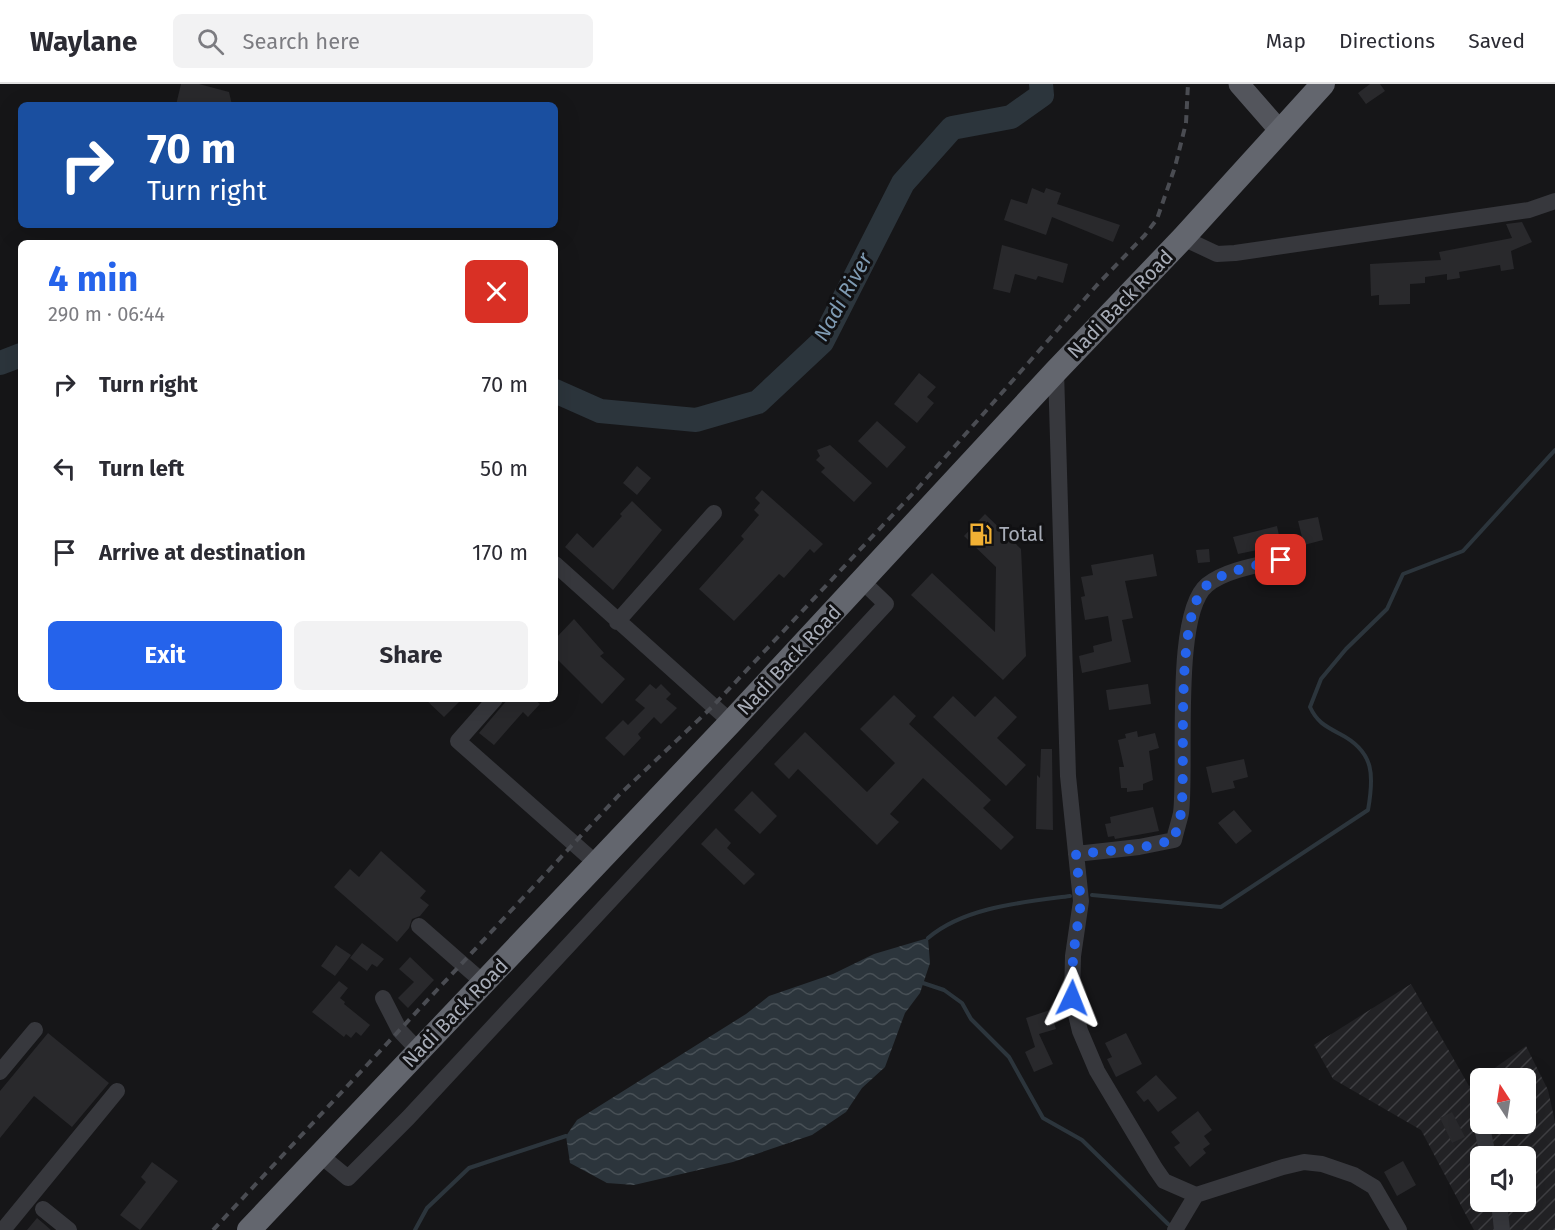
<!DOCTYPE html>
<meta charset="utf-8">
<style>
body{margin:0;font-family:"Fira Sans",sans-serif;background:#f2f2f3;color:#2b2b33;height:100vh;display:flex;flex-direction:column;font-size:22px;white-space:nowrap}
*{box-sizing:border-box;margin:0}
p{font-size:20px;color:#7c7c81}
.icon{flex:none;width:33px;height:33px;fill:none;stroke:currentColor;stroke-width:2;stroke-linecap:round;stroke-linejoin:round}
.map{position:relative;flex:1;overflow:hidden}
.sheet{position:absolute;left:18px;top:156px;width:540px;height:462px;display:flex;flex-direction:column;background:#fff;border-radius:9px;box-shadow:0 6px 24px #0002}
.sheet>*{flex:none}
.hud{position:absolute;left:18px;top:18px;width:540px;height:126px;border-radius:9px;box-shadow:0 6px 24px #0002;background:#1a4fa0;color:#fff;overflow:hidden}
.needle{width:39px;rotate:348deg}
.fabs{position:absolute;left:1470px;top:984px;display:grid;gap:12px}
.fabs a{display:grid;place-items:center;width:66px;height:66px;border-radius:9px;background:#fff;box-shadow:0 6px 24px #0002;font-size:30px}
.pin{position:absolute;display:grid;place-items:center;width:51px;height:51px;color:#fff;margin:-26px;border-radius:12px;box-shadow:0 3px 9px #0006}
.me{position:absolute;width:66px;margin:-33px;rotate:2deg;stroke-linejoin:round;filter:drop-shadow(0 0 4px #0008)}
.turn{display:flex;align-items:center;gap:21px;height:126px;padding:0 30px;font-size:27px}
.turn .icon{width:78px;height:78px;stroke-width:2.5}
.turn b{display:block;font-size:42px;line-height:51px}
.round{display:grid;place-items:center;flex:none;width:63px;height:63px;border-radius:9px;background:#f2f2f3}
.headline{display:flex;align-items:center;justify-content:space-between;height:102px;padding:0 30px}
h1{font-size:36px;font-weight:700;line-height:45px;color:#2563eb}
.action{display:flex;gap:12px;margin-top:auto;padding:12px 30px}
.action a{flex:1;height:69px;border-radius:9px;background:#2563eb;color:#fff;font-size:24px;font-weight:700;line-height:69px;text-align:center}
.action a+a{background:#f2f2f3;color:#2b2b33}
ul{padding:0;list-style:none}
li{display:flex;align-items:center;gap:18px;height:84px;padding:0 30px}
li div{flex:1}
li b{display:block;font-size:22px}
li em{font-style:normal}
header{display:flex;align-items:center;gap:36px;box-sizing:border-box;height:84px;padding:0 30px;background:#fff;border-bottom:2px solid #e1e1e2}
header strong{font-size:28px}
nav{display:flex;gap:33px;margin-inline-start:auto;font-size:21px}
.search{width:420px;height:54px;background:#f2f2f3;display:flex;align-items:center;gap:15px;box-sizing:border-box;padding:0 21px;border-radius:9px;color:#7c7c81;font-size:22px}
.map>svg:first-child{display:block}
</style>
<header>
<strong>Waylane</strong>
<div class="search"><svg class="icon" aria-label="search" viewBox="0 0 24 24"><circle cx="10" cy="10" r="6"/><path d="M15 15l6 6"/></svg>Search here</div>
<nav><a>Map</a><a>Directions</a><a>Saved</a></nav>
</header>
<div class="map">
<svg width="1555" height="1146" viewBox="0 0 1555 1146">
<defs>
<pattern id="industrial-furrows" width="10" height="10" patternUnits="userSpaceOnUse" patternTransform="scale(1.5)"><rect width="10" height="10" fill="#222225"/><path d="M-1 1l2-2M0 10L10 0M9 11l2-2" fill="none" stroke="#3f3f43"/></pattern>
<pattern id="water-waves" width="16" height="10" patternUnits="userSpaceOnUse" patternTransform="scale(1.5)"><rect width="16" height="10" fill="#2c353c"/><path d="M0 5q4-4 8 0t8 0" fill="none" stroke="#485056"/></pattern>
</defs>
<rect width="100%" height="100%" fill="#161618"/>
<!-- industrial -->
<path fill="url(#industrial-furrows)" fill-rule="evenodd" d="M1411 900 1469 1002 1526 962 1548 1006 1555 1038V1146H1474L1421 1046 1333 995 1314 961ZM1480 994H1526V1040H1480ZM1480 1072H1526V1118H1480Z"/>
<!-- water -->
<path fill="url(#water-waves)" d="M928 854 930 879 920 909 905 929 885 983 862 1004 846 1028 812 1051 733 1078 634 1101 607 1099 570 1079 566 1052 577 1036 746 930 769 912 833 890 874 870Z"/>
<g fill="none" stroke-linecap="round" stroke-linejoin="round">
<!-- stream -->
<path stroke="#2c353c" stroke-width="4" d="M1092 811 1221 823 1368 726C1374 692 1375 668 1340 650 1325 642 1317 638 1310 623L1321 595 1346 565 1387 525 1403 490 1463 467 1555 366
M928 854C964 823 1024 818 1070 812
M923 899 944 906 962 919 971 935 1009 973 1043 1034 1082 1056 1168 1140
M415 1146 427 1124 469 1084 566 1052"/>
<!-- river -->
<path stroke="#2c353c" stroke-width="24" d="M0 279 21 271
M555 307 600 327 696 336 758 318 822 258 903 99 952 44 1011 33 1042 11 1041 0"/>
</g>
<!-- building -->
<path fill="#29292c" d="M181 0H199L229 8 232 21H176Z
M1370 0H1380L1385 7 1366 20 1358 9Z
M1032 104 1044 109 1046 104 1061 109 1057 120 1120 141 1113 158 1052 133 1046 151 1004 136 1011 115 1027 120Z
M1522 138 1532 158 1511 167 1514 185 1501 187 1500 181 1459 188 1460 194 1447 196V190L1425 193V199L1410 200V220L1379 221V211L1371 212 1370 180 1441 176 1439 168 1512 154 1506 140Z
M1002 161 1068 180 1063 199 1038 192 1036 196 1015 190 1010 209 993 205Z
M919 289 936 303 927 313 934 319 917 339 894 320Z
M877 337 906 363 887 384 858 357Z
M830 361 872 399 854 418 821 388 825 384 816 376 820 372 817 366Z
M637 382 651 394 637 411 623 399Z
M762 406 823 460 814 469 810 465 784 494 779 490 734 537 699 505 744 455 741 452 759 431 754 426 760 419 755 414Z
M632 417 662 446 613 506 565 463 577 449 593 464 622 432 620 430Z
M985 430 1021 465 1026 572 1003 596 911 511 932 489 995 548 996 483 964 452Z
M1318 433 1323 456 1304 461 1298 437Z
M1277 442 1281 461 1238 470 1233 453Z
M1209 465 1210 478 1198 479 1196 466Z
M1153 470 1157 492 1125 497 1133 534 1122 536 1131 578 1082 589 1079 572 1094 568 1093 562 1112 557 1108 532 1085 536 1081 513 1085 512 1081 493 1093 491 1091 481Z
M574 535 604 569 600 572 625 595 602 620 555 573V555Z
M650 600 656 605 661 600 671 610 666 615 677 624 661 640 654 633 638 650 641 654 624 672 605 654 623 636 628 641 645 624 635 616Z
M1148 600 1151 620 1109 626 1106 606Z
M894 611 916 632 909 640 991 716 983 724 1014 753 1001 766 923 694 890 730 899 738 877 761 798 685 789 695 774 680 805 648 867 708 895 679 860 645Z
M953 612 975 633 995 612 1017 633 997 654 1026 681 1006 702 933 633Z
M425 615H462L444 633Z
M508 615H534L540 620 528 633 523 628 494 661 479 649Z
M1137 647 1138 653 1155 649 1159 664 1149 667 1153 696 1143 700V706L1127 708V704H1121L1119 683H1124L1118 656 1126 654 1125 650Z
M1041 665H1052L1053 746 1036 745 1037 691 1040 694Z
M1244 675 1248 693 1233 697 1235 704 1212 709 1206 683Z
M752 707 777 732 760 750 734 726Z
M1153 723 1159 747 1115 755 1114 752 1108 753 1105 740 1111 739 1110 733Z
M1234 726 1252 747 1236 760 1218 739Z
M716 744 731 759 727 764 755 790 744 801 701 760Z
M381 767 426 807 420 814 429 821 420 832 412 835 409 844 397 858 334 803 350 785 359 793Z
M362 859 384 875 377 883 372 880 367 887 350 874Z
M336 861 351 871 335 892 321 882Z
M410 873 434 896 408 924 398 914 414 898 399 885Z
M339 897 348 904 340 914 345 918 344 920 370 941 361 952 356 948 351 954 346 950 344 953 312 928Z
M1050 926 1056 945 1039 950 1053 980 1034 988 1025 968 1035 963 1026 934Z
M48 949 109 999 72 1043 34 1012 0 1054V1007Z
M1126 949 1142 980 1116 993 1107 975 1112 973 1105 959Z
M1156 991 1177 1014 1158 1028 1148 1015 1144 1018 1136 1008Z
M1198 1027 1212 1046 1204 1052 1210 1060 1203 1065 1206 1069 1190 1083 1174 1063 1180 1059 1171 1048Z
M1452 1028 1465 1053 1452 1059 1440 1034Z
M1403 1077 1416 1101 1397 1112 1384 1088Z
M152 1078 178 1097 140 1146 120 1131 146 1098 141 1093Z
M37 1134 43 1139 51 1146H27Z"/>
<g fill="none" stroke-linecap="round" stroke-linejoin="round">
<!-- minor -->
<path stroke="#37383d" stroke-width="16" d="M1183 154 1217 170 1235 169 1529 126 1555 117
M1056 287 1068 692 1081 817 1073 872 1072 914 1080 947 1097 987 1155 1084 1164 1097 1196 1111 1283 1083 1304 1078 1322 1080 1354 1091 1374 1103 1399 1146
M555 480 731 638
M617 538 714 429
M495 615 458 657 597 780
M1076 770 1139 763 1174 756C1176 747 1179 738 1181 729 1187 682 1172 530 1207 501 1225 486 1258 481 1281 476
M419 842 484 899
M383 914 400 947 419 967
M0 988 35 946
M1483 1048 1488 1072
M320 1071 348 1094 408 1034 886 520 862 497
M1499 1118 1502 1146
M43 1125 69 1146
M3 1146 117 1007
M1175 1146 1196 1111"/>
<!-- major -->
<path stroke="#53555c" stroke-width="21" d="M1239 0 1280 47"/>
<!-- highway -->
<path stroke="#63666e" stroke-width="24" d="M249 1146 731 638 1056 287 1183 154 1323 0"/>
<!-- rail -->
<path stroke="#4a4c52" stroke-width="4" stroke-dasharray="8 6" stroke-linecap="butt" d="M213 1146 619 711 712 623 918 404 1097 201 1145 151 1157 135 1175 83 1186 39 1188 0"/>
</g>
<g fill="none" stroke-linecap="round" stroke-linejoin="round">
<!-- route -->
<path stroke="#2563eb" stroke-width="10" stroke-dasharray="0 18" d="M1072 914 1073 872 1081 818 1076 770 1139 764 1174 756C1176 747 1179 738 1181 729 1187 682 1173 529 1207 501 1225 486 1259 481 1281 476"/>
</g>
<!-- icons -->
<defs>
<symbol id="fuel-bare" viewBox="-9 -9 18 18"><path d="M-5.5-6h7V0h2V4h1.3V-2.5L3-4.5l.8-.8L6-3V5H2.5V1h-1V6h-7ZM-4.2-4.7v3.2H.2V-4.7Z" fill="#f2b134" stroke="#111113" stroke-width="2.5" paint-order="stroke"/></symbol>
</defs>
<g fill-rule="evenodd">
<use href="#fuel-bare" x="964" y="434" width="33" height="33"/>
</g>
<g text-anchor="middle" stroke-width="6" stroke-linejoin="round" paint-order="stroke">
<!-- street labels -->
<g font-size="20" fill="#a8adb8" stroke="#111113">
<text transform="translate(1120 220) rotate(-46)" y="7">Nadi Back Road</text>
<text transform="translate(789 576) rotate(-47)" y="7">Nadi Back Road</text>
<text transform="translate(455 929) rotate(-46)" y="7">Nadi Back Road</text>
</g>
<!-- poi labels -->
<g font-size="20" fill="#a8adb8" stroke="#111113" text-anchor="start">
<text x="999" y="457">Total</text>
</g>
<!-- water labels -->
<g font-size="21" font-style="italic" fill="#7f9bb3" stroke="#111113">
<text transform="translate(843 213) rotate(-61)" y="7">Nadi River</text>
</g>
</g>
</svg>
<div class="fabs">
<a><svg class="needle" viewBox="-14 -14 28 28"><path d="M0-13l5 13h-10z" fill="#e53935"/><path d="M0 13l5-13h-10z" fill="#7c7c81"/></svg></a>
<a><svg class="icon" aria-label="sound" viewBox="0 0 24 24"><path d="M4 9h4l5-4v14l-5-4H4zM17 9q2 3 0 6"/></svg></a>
</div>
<div class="pin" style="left:1281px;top:476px;background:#d93025"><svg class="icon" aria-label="arrive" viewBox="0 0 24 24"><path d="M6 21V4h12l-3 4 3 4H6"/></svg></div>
<svg class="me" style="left:1072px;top:914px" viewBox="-20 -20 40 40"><path d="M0-17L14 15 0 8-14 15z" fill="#2563eb" stroke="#fff" stroke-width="4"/></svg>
<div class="hud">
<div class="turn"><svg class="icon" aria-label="right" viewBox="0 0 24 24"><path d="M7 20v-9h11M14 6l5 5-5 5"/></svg><div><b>70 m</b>Turn right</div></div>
</div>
<section class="sheet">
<div class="headline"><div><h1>4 min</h1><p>290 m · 06:44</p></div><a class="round" style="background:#d93025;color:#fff"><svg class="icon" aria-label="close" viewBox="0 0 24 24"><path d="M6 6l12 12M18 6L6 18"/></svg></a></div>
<ul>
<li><svg class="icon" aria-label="right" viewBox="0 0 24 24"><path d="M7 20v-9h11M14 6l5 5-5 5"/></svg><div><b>Turn right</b></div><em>70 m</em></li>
<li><svg class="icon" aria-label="left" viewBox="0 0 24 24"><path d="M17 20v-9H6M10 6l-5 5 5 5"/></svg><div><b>Turn left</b></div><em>50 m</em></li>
<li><svg class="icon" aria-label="arrive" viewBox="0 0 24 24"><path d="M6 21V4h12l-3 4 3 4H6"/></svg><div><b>Arrive at destination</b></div><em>170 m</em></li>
</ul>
<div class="action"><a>Exit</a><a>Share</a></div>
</section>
</div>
